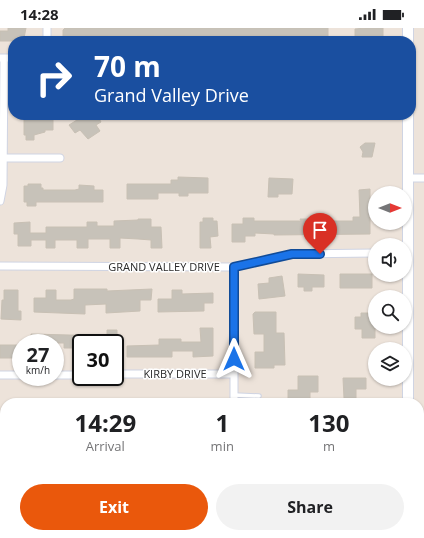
<!DOCTYPE html>
<style>
body{margin:0;font-family:"Open Sans",sans-serif;background:#f2f2f2;color:#202124;height:100vh;display:flex;flex-direction:column;font-size:15px;white-space:nowrap}
*{box-sizing:border-box;margin:0}
p{font-size:13px;color:#757577}
.icon{flex:none;width:22px;height:22px;fill:none;stroke:currentColor;stroke-width:2;stroke-linecap:round;stroke-linejoin:round}
.map{position:relative;flex:1;overflow:hidden}
.sheet{position:absolute;left:0px;top:370px;width:424px;height:140px;display:flex;flex-direction:column;background:#fff;border-radius:16px 16px 0 0;box-shadow:0 1px 3px #0004}
.sheet>*{flex:none}
.hud{position:absolute;left:8px;top:8px;width:408px;height:84px;border-radius:16px;box-shadow:0 1px 3px #0004;background:#1a4fa0;color:#fff;overflow:hidden}
.needle{width:26px;rotate:90deg}
.tools{position:absolute;left:368px;top:158px;display:grid;gap:8px}
.tools a{display:grid;place-items:center;width:44px;height:44px;border-radius:50%;background:#fff;box-shadow:0 1px 3px #0004;font-size:20px}
.speed{position:absolute;left:12px;top:306px;display:flex;gap:8px;font-size:20px;font-weight:700;text-align:center}
.speed>*{display:grid;place-content:center;width:52px;height:52px;border-radius:50%;background:#fff;box-shadow:0 1px 3px #0004;line-height:1}
.speed small{font-size:10px;font-weight:400}
.speed .limit{border:2px solid #111;border-radius:6px;background:#fff;color:#111}
.pin{position:absolute;display:grid;place-items:center;width:34px;height:34px;color:#fff;margin:-41px -17px;border-radius:50% 50% 50% 0;rotate:-45deg;box-shadow:0 0 4px #0007}
.pin .icon{rotate:45deg}
.me{position:absolute;width:44px;margin:-22px;rotate:0deg;stroke-linejoin:round;filter:drop-shadow(0 0 3px #0008)}
.turn{display:flex;align-items:center;gap:14px;height:84px;padding:0 20px;font-size:18px}
.turn .icon{width:52px;height:52px;stroke-width:2.5}
.turn b{display:block;font-size:28px;line-height:34px}
.eta{display:flex;justify-content:space-evenly;align-items:center;height:68px;text-align:center}
.eta b{font-size:24px;font-weight:700;line-height:28px}
.button{display:flex;gap:8px;margin-top:auto;padding:8px 20px}
.button a{flex:1;height:46px;border-radius:24px;background:#ea580c;color:#fff;font-size:16px;font-weight:700;line-height:46px;text-align:center}
.button a+a{background:#f2f2f2;color:#202124}
.status{display:flex;justify-content:space-between;align-items:center;height:28px;padding:0 20px;background:#fff;direction:ltr}
.status svg{height:11px;fill:currentColor}
.map>svg:first-child{display:block}
</style>
<div class="status"><b>14:28</b><svg viewBox="0 0 49 12"><path d="M0 12V9h3v3zM5 12V6h3v6zM10 12V3h3v9zM15 12V0h3v12zM26 1h20v11H26zM47 4h2v5h-2z"/></svg></div>
<div class="map">
<svg width="424" height="510" viewBox="0 0 424 510">
<rect width="100%" height="100%" fill="#ede3da"/>
<!-- building -->
<path fill="#c7c2b9" stroke="#c8c0b4" d="M8 0H26L24 10H18V13H0V3H8Z
M65 0H328V12H287V8H268V11H257L185 12V8H164V12H154V8H137V11H108V8H85L84 13H63V2Z
M365 0H383V12H355V1Z
M24 87 53 90V102H45V104L34 107V112H26V107H24Z
M85 87H90L92 90 97 87 101 94 96 97 100 103 88 111 80 102 75 105 69 97Z
M365 115H375L372 129H362L363 124 360 119Z
M178 149 208 150V165H188V168H179V165H158V171H127V156H171V152H178Z
M269 150 293 151 292 166H278V169H268Z
M28 156H41V160H43V162H75L79 161V157L94 158V162H103V174H36V178H27V174H24V158H28Z
M370 161V206L274 207V206L255 205V208H245V214H232V196H243V190H254V193H301L300 191H328L329 193H353V189H360L359 162Z
M203 190H213V193H217L218 208 210 209 211 220H200V194H203Z
M138 191H151V199H161L162 220H151V212L138 211 120 210V220H110V211H88V220H77V212H55V220H46V212H31V218H18V206H14V195L30 194V205H46V199H87V194H97V198H114V193L138 192Z
M298 246 324 247V259H312V263H304V259H298Z
M340 246H372V260H340Z
M282 248 285 268 259 271 258 256 269 255V250Z
M74 261H107V263L152 261 151 272H140V283L106 285V276L85 277V286L34 284V270H46V262H56V272H71L74 271Z
M4 262H18V283H21V292L1 291 2 272H4Z
M172 262H182V266L213 265V275H204V283L158 284V271H172Z
M255 284H276V305H284L285 337H274V340H255V324H264V306H254L253 286Z
M361 285H368V289H371V293H375V310H362V301H355V289H361Z
M200 300H213V328L193 329V323H172V329H127V318L159 317V311H181V314H201Z
M107 302H117V315H81V320H64V315H31V306L107 308Z
M0 317H21V330H0Z
M298 348H318V364H310V372H288V362H298Z
M343 350H366V361H356V370H344Z"/>
<g fill="none" stroke-linecap="round" stroke-linejoin="round">
<defs>
<path id="lane" d="M234 367 259 368"/>
<path id="street" d="M47 0V13
M0 30H13
M0 130H60
M408 150H424
M0 173 3 157 4 30
M0 238 234 239 292 226 375 225
M234 239V375
M115 346H234
M0 347H21
M55 347H81
M419 427H424
M0 458H5"/>
<path id="secondary" d="M408 13V0
M408 375V87
M407 510V505"/>
</defs>
<!-- lane casing -->
<use href="#lane" stroke="#cfd4e3" stroke-width="5.5"/>
<!-- street casing -->
<use href="#street" stroke="#cfd4e3" stroke-width="9"/>
<!-- secondary casing -->
<use href="#secondary" stroke="#cfd4e3" stroke-width="12"/>
<!-- lane -->
<use href="#lane" stroke="#fff" stroke-width="3.5"/>
<!-- street -->
<use href="#street" stroke="#fff" stroke-width="7"/>
<!-- secondary -->
<use href="#secondary" stroke="#fff" stroke-width="10"/>
</g>
<g fill="none" stroke-linecap="round" stroke-linejoin="round">
<defs>
<path id="route" d="M234 331V239L292 226H320"/>
</defs>
<!-- route casing -->
<use href="#route" stroke="#114b97" stroke-width="10"/>
<!-- route -->
<use href="#route" stroke="#1a73e8" stroke-width="7"/>
</g>
<g text-anchor="middle" stroke-width="3" stroke-linejoin="round" paint-order="stroke">
<!-- street labels -->
<g font-size="11" fill="#292929" stroke="#fff">
<text x="164" y="243">GRAND VALLEY DRIVE</text>
<text x="175" y="350">KIRBY DRIVE</text>
</g>
</g>
</svg>
<div class="tools">
<a><svg class="needle" viewBox="-14 -14 28 28"><path d="M0-13l5 13h-10z" fill="#e53935"/><path d="M0 13l5-13h-10z" fill="#757577"/></svg></a>
<a><svg class="icon" aria-label="sound" viewBox="0 0 24 24"><path d="M4 9h4l5-4v14l-5-4H4zM17 9q2 3 0 6"/></svg></a>
<a><svg class="icon" aria-label="search" viewBox="0 0 24 24"><circle cx="10" cy="10" r="6"/><path d="M15 15l6 6"/></svg></a>
<a><svg class="icon" aria-label="layers" viewBox="0 0 24 24"><path d="M12 4l9 5-9 5-9-5zM3 14l9 5 9-5"/></svg></a>
</div>
<div class="speed"><div>27<small>km/h</small></div><div class="limit">30</div></div>
<div class="pin" style="left:320px;top:226px;background:#d93025"><svg class="icon" aria-label="arrive" viewBox="0 0 24 24"><path d="M6 21V4h12l-3 4 3 4H6"/></svg></div>
<svg class="me" style="left:234px;top:331px" viewBox="-20 -20 40 40"><path d="M0-17L14 15 0 8-14 15z" fill="#1a73e8" stroke="#fff" stroke-width="4"/></svg>
<div class="hud">
<div class="turn"><svg class="icon" aria-label="right" viewBox="0 0 24 24"><path d="M7 20v-9h11M14 6l5 5-5 5"/></svg><div><b>70 m</b>Grand Valley Drive</div></div>
</div>
<section class="sheet">
<div class="eta">
<div><b>14:29</b><p>Arrival</p></div>
<div><b>1</b><p>min</p></div>
<div><b>130</b><p>m</p></div>
</div>
<div class="button"><a>Exit</a><a>Share</a></div>
</section>
</div>
